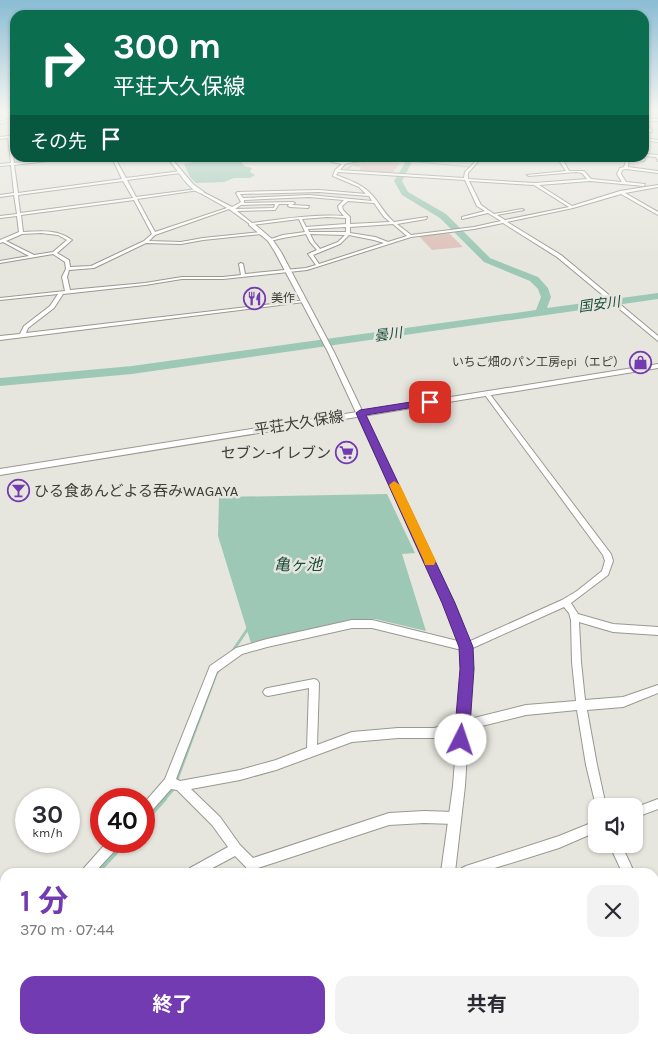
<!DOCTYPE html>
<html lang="ja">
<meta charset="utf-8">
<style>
body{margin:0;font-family:Karla,"Noto Sans JP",sans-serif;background:#f2f2f3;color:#2b2b33;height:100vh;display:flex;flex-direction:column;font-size:19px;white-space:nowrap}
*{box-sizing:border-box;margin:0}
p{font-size:16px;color:#7c7c81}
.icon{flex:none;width:28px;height:28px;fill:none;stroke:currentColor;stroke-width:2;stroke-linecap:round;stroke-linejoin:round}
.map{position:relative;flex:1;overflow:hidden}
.sheet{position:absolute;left:0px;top:868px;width:659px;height:176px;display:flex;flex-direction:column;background:#fff;border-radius:15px 15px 0 0;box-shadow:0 1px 4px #0004}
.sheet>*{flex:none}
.hud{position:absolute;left:10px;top:10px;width:639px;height:152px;border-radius:15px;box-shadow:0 1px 4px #0004;background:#0b6e4f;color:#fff;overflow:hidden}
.controls{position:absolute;left:588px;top:798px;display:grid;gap:10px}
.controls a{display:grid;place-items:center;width:55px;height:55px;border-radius:10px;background:#fff;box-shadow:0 1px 4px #0004;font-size:25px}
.speed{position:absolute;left:15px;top:788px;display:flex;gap:10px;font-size:25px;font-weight:700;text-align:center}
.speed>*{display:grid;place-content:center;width:65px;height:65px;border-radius:50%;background:#fff;box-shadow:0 1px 4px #0004;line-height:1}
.speed small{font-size:12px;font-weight:400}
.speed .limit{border:8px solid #d22;background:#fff;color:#111}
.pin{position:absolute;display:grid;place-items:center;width:42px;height:42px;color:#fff;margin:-21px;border-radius:10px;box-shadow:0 2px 8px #0006}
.me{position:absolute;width:55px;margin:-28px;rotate:4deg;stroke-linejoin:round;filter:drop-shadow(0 0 4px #0008)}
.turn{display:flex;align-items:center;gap:18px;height:105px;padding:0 20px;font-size:22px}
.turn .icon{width:65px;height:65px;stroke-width:2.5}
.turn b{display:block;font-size:35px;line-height:42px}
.then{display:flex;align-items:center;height:48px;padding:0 20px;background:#0003;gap:10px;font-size:19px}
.round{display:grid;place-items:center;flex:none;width:52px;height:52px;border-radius:15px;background:#f2f2f3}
.overview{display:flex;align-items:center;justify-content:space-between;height:85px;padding:0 20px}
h1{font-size:30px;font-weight:700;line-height:38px;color:#733bb1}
.primary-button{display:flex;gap:10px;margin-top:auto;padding:10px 20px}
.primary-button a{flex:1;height:58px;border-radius:15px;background:#733bb1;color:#fff;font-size:20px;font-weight:700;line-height:58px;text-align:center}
.primary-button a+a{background:#f2f2f3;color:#2b2b33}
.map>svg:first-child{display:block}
</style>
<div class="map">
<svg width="658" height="1043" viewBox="0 0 658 1043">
<rect width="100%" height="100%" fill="#e7e6de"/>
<!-- green -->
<path fill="#ddc2ba" d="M368 160 400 163 393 172 389 173 359 172 361 167 352 166 350 169H345L356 162Z
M449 233 463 247 432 250 418 235Z"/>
<!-- water -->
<path fill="#9dc8b6" d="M211 158H241L240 159 244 166 252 168 250 172 255 175 250 178H234L224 182 196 183 190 177 184 164Z
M387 494 415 553 402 554 426 631 375 619 349 621 251 643 218 536 219 497Z"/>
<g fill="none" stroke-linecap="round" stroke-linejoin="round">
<!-- stream-far2 -->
<path stroke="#9dc8b6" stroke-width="1" d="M409 161 469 167"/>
<!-- stream-far1 -->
<path stroke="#9dc8b6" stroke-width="3" d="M232 652 249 627
M176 782 216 674 220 668
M164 800 175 787"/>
<!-- stream -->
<path stroke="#9dc8b6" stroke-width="4" d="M144 822 165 799
M98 872 127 841
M0 980 5 974"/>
<!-- river -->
<path fill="#9dc8b6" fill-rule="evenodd" d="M408 158H414L402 181 408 192 446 214 490 258 538 277 548 288 551 297 547 308 658 293V299L132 374 0 386V378L132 366 536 310 541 297 538 289 530 281 484 262 440 218 402 195 394 181Z"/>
<defs>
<path id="minor" d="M15 117V119L0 124V122Z
M644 119H658V121H644Z
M644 123 652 130V132H644V130H649L644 125Z
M15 135V137H11L14 163 65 158H72L14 165 18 193 122 179 112 158H115L126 178 181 171 180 173 127 180 136 197 197 189 199 190 137 199 155 232 227 208 202 194 203 192 232 207 241 202 236 193 238 192 319 190 366 194 359 187 333 176 335 170 342 164 332 162 333 160 344 162 367 158H371L345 164 340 170 464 178 465 172 479 158H481L468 173V179L535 183 587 179 582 173 576 172 529 176 527 175 566 171 560 162 561 158H564V162L569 171H584L591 179 622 182 617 174 620 168 624 167 627 158 645 159 644 161 629 159 628 167 658 171V173L626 169 622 170 621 174 626 182 645 184 644 186 590 181 539 185 572 206 620 191 658 185V187L625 193 658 212V215L621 194 573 208 507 222 561 255 658 336V341L557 257 503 223 474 229 411 237 307 270 223 279H182L145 285 63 294 54 308 28 328 26 333 306 300V302H304L0 340V336L20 334 24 326 50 306 58 294 0 300V298L65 291 62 277 66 269 65 262 53 254 0 263V261L29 256 3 242 0 243V240L19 232 17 216 0 218V216L17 214 14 195 0 197V195L14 193 11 165 0 166V164L11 163 8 138 0 139V137ZM338 172 465 180 477 206 485 211 462 217V219L488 213 501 221 474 227 411 235 397 224 426 219 427 217 394 222C384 214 380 203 371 194 362 184 349 180 336 175ZM123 181 133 198 20 213 18 195ZM469 181 534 185 569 207 505 220 497 215 524 210 522 209 494 214 481 205ZM319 192 369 196 372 201 309 195 243 198 240 194ZM309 197 344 200 338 206 339 210 344 216C313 214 283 219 252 223L237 211 275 210 279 204H289L288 206 290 207 308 208 309 206 292 205 295 203 293 202 244 203V200ZM134 200 152 234 144 241 91 266 70 267 69 260 57 253 72 240C58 229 40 231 23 232L21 215ZM348 201 374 203 384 217 390 222 350 224V217L343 210 342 206ZM275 204 274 208 235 209 241 205ZM229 209 251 225 299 219 305 232 283 235 268 240 270 241 283 238 306 234 310 242 317 250 308 254 316 265 306 268 245 274 243 264 241 263 239 264 241 275 223 277H182L145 283 70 290 67 277 69 270 94 268 146 243 181 244 203 240 262 234 263 233 261 232 203 238 181 242 149 241 155 235ZM327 217 346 218V224L306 227 302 219ZM393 224 407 236 388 242 375 237 350 233V227ZM346 227V232H309L308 229ZM41 233 58 235 67 240 53 252 34 255 6 241 22 234ZM310 234 345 235 338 242 320 249 314 242ZM349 235 374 240 384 243 319 264 313 255 340 244Z
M644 138 658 140V142L644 140Z
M644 154 658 155V161L656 157 644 156Z
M497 158H526L528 159 505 160Z
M487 392 489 393 611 554 613 561 608 575 571 603 578 614 613 624 658 627V635L613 632 579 622 581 662 585 700 623 697 658 685V693L623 707 587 710 597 765 606 806H596V808V806L586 765 577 710 526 715 434 738H398L352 742 276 770 240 780 191 789 220 817 240 845 253 858 389 813 424 811 455 812 459 814 461 818 459 822 455 824 424 823 389 825 258 868 259 872H247L246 867 235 856 205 872H188L190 868 228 847 212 825 177 790 171 789 148 815 144 816V803L165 779 210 666 236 648 267 639 352 620H372L466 643 562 600 577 591 602 571 605 561 603 555 485 395 484 394ZM564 607 569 613 571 620 572 662 576 701 526 705 434 728H398L352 732 317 745 319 683 317 680 314 679 268 688 265 689 263 692 265 695 268 696 309 688 307 748 276 760 240 770 180 781 176 779 217 672 242 654 267 647 352 628H372L466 651Z
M658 799V809L634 818V808Z
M596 821V832L559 848 482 872H460L462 868 466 866 559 836Z
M108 841H122L120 845 95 872H82L84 868Z
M609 844H621L634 872H622Z
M449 866 453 868 455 872H442L444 868Z
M654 916 658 918V936L654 934Z
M5 959V974L0 976V961Z
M195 1039H213L211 1043H193Z
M273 1039H287V1043H273Z"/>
<path id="tertiary" d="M167 158H171L193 184 204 192V194C188 192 178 169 167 158Z
M249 223H253L272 239 281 252 334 352 454 603 471 647 472 669 465 786 455 872H441L453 786 462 669 461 647 444 603 328 352 275 252 268 241 249 225Z
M658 1025V1041L654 1042 648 1040 654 1039V1026Z
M401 1039H417L416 1043H400Z
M554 1039H604L602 1043H552Z"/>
<path id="secondary" d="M658 364V368L0 475V469Z"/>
</defs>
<!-- minor casing -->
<use href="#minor" stroke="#999890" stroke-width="2"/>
<!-- tertiary casing -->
<use href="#tertiary" stroke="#999890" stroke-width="2"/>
<!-- secondary casing -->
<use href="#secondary" stroke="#999890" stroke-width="2"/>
<!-- minor -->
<use href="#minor" fill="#fff" fill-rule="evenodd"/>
<!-- tertiary -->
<use href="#tertiary" fill="#fff" fill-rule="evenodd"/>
<!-- secondary -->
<use href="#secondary" fill="#fff" fill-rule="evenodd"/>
</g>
<!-- sky -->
<linearGradient id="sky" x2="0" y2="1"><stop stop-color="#8abcd4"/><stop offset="0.43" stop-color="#f4f4f0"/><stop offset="1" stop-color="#f4f4f0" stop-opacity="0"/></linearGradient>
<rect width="658" height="256" fill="url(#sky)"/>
<!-- route -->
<path fill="#733bb1" stroke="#4b2673" d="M430 399 434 402 433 404 366 415 455 603 473 647 474 669 469 740 467 746 461 748 456 746 454 740 460 669 459 647 442 603 356 413 360 410Z"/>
<!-- slow -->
<path fill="#f59e0b" d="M394 481 400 485 436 561 434 565H425L424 561 389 485Z"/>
<!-- icons -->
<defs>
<symbol id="restaurant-ring" viewBox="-11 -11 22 22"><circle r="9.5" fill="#e7e6de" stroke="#733bb1" stroke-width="1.5"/><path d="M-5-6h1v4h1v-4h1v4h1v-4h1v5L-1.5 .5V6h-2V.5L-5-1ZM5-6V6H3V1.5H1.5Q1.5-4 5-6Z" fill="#733bb1"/></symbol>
<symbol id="shop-ring" viewBox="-11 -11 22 22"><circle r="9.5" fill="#e7e6de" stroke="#733bb1" stroke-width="1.5"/><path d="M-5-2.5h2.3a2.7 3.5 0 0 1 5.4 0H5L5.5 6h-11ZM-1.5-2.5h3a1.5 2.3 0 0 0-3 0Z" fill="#733bb1"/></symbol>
<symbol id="supermarket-ring" viewBox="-11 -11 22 22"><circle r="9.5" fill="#e7e6de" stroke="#733bb1" stroke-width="1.5"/><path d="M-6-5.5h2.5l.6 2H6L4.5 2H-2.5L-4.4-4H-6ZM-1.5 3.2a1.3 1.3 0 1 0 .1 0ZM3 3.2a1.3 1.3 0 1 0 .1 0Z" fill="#733bb1"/></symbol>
<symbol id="bar-ring" viewBox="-11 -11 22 22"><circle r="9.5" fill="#e7e6de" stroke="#733bb1" stroke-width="1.5"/><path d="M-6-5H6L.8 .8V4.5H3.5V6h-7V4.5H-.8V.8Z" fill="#733bb1"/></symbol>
</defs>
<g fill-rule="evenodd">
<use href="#restaurant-ring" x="242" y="286" width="25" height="25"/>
<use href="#shop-ring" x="628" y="350" width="25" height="25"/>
<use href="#supermarket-ring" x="334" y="440" width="25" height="25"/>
<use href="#bar-ring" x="6" y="478" width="25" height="25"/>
</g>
<g text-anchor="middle" stroke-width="5" stroke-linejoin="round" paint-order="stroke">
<!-- far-poi labels -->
<g font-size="12" fill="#3d3d39" stroke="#e7e6de" text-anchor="start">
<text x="271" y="302">美作</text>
<text x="625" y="366" text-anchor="end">いちご畑のパン工房epi（エピ）</text>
</g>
<!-- far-water labels -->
<g font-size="14" font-style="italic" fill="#164d3b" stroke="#e7e6de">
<text transform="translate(599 304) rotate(-8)" y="5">国安川</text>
<text transform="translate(388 334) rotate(-8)" y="5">曇川</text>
</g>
<!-- street labels -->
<g font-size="15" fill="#3d3d39" stroke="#e7e6de">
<text transform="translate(299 423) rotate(-9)" y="5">平荘大久保線</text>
</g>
<!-- poi labels -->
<g font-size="15" fill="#3d3d39" stroke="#e7e6de" text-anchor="end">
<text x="331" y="458">セブン-イレブン</text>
<text x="34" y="496" text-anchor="start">ひる食あんどよる吞みWAGAYA</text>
</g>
<!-- water labels -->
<g font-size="16" font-style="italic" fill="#164d3b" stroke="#e7e6de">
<text x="298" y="570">亀ヶ池</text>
</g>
</g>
</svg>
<div class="controls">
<a><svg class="icon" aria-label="sound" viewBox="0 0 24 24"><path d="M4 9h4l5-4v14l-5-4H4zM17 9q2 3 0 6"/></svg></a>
</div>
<div class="speed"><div>30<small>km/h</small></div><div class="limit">40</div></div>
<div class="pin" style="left:430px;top:402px;background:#d93025"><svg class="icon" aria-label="arrive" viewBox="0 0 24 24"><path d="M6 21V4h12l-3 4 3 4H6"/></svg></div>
<svg class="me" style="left:461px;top:740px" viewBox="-20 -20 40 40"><circle r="19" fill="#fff"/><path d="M0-13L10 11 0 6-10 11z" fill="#733bb1"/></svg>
<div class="hud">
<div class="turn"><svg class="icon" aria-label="right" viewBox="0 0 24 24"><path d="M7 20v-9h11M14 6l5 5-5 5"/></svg><div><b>300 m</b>平荘大久保線</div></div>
<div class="then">その先<svg class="icon" aria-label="arrive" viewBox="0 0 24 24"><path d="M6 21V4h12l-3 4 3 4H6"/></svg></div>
</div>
<section class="sheet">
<div class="overview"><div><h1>1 分</h1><p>370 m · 07:44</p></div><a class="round"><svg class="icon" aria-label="close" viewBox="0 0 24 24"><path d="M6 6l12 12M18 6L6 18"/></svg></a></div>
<div class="primary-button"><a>終了</a><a>共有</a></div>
</section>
</div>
